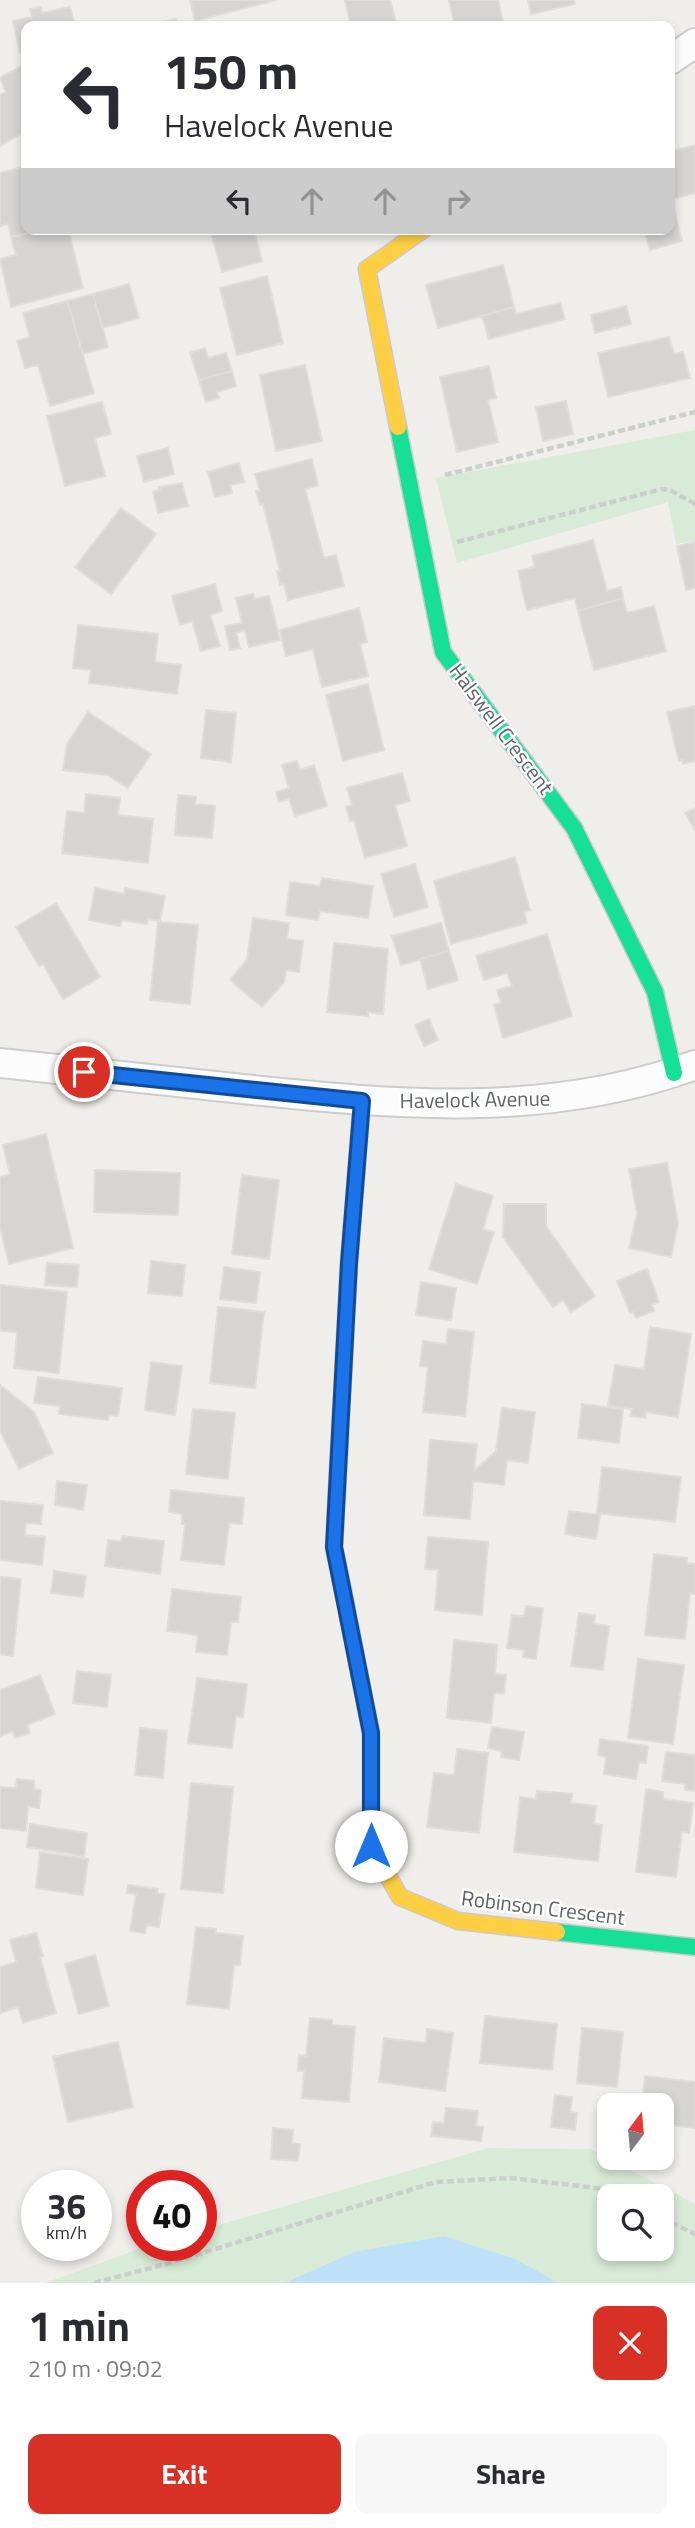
<!DOCTYPE html>
<meta charset="utf-8">
<style>
body{margin:0;font-family:"Titillium Web",sans-serif;background:#f7f7f7;color:#2b2b33;height:100vh;display:flex;flex-direction:column;font-size:26px;white-space:nowrap}
*{box-sizing:border-box;margin:0}
p{font-size:23px;color:#7c7c81}
.icon{flex:none;width:38px;height:38px;fill:none;stroke:currentColor;stroke-width:2;stroke-linecap:round;stroke-linejoin:round}
.map{position:relative;height:2283px;overflow:hidden}
.side{display:flex;flex-direction:column;background:#fff;flex:1}
.side>*{flex:none}
.guide{position:absolute;left:21px;top:21px;width:654px;height:214px;border-radius:14px;box-shadow:0 4px 10px #0003;background:#fff;color:#2b2b33;overflow:hidden}
.needle{width:46px;rotate:16deg}
.controls{position:absolute;left:597px;top:2093px;display:grid;gap:14px}
.controls a{display:grid;place-items:center;width:77px;height:77px;border-radius:14px;background:#fff;box-shadow:0 4px 10px #0003;font-size:35px}
.speed{position:absolute;left:21px;top:2170px;display:flex;gap:14px;font-size:35px;font-weight:700;text-align:center}
.speed>*{display:grid;place-content:center;width:91px;height:91px;border-radius:50%;background:#fff;box-shadow:0 4px 10px #0003;line-height:1}
.speed small{font-size:18px;font-weight:400}
.speed .limit{border:10px solid #d22;background:#fff;color:#111}
.pin{position:absolute;display:grid;place-items:center;width:60px;height:60px;color:#fff;margin:-30px;border:4px solid #fff;border-radius:50%;box-shadow:0 2px 7px #0007}
.me{position:absolute;width:77px;margin:-38px;rotate:0deg;stroke-linejoin:round;filter:drop-shadow(0 0 5px #0008)}
.turn{display:flex;align-items:center;gap:24px;height:147px;padding:0 28px;font-size:32px}
.turn .icon{width:91px;height:91px;stroke-width:2.5}
.turn b{display:block;font-size:49px;line-height:60px}
.lanes{display:flex;align-items:center;height:66px;padding:0 28px;background:#0003;justify-content:center;gap:35px;direction:ltr}
.lanes .off{opacity:.35}
.round{display:grid;place-items:center;flex:none;width:74px;height:74px;border-radius:14px;background:#f7f7f7}
.overview{display:flex;align-items:center;justify-content:space-between;height:119px;padding:0 28px}
h1{font-size:42px;font-weight:700;line-height:52px}
.primary-button{display:flex;gap:14px;margin-top:auto;padding:14px 28px}
.primary-button a{flex:1;height:80px;border-radius:14px;background:#d93025;color:#fff;font-size:28px;font-weight:700;line-height:80px;text-align:center}
.primary-button a+a{background:#f7f7f7;color:#2b2b33}
.map>svg:first-child{display:block}
</style>
<div class="map">
<svg width="695" height="2283" viewBox="0 0 695 2283">
<rect width="100%" height="100%" fill="#efeeea"/>
<!-- green -->
<path fill="#d8ebd6" fill-rule="evenodd" d="M695 430V541L676 544 668 502 457 563 436 478Z
M489 2148 591 2149 695 2204V2283H45L150 2245H201V2230ZM609 2196H662V2249H609Z"/>
<!-- water -->
<path fill="#bfe0f9" d="M444 2236 515 2259 559 2283H285L354 2252Z"/>
<!-- building -->
<path fill="#d6d5d3" stroke="#deddd9" stroke-width="2" d="M190 0H276L195 21Z
M345 0H390L397 26H351Z
M449 0H498L504 26H455Z
M528 0H574L575 4 531 14Z
M41 7 42 13 70 7 75 26H26V52L20 53 13 21 32 17 30 9Z
M176 19 178 26H145Z
M25 64 26 131 0 146V95L6 92 0 78Z
M695 145V193L675 198 670 181V152Z
M26 166V229L44 230 11 237 8 224 0 226V173Z
M670 210H674L682 241 650 250 644 229H670Z
M68 229 83 288 11 307 0 259 16 255 11 237 46 229Z
M210 229H254L262 261 222 272Z
M503 265 514 307 438 328 426 285Z
M267 276 283 343 237 355 220 288Z
M129 284 139 318 102 328 93 294Z
M93 294 108 347 83 354 67 301Z
M67 301 94 393 50 406 38 365 25 368 17 341 30 337 23 313Z
M560 303 565 319 489 339 482 316 514 307 516 314Z
M626 306 631 324 595 333 591 315Z
M669 337 674 354 683 352 690 378 608 397 598 353Z
M205 348 208 358 226 353 232 371 199 380 190 353Z
M305 365 322 441 276 451 260 375Z
M489 366 496 398 488 400 498 442 457 452 440 377Z
M232 371 236 386 217 392 219 398 206 402 199 380Z
M566 401 573 434 543 441 536 407Z
M102 402 111 434 95 438 105 476 65 486 47 416Z
M168 448 174 474 144 482 137 456Z
M312 459 318 485 305 489 324 558 336 555 344 586 288 600 284 584 280 585 277 571H280L263 504 260 505 256 491H260L255 474Z
M239 463 244 482 230 485 232 493 215 497 208 472Z
M182 483 188 506 158 513 153 492 160 490 159 487Z
M121 508 156 534 111 594 75 567Z
M593 540 607 591 621 587 623 598 578 611 575 598 527 610 518 571 535 567 532 556Z
M695 542V588L686 590 677 546Z
M215 584 222 611 210 615 220 646 201 651 192 621 180 625 172 596Z
M253 594 254 599 269 596 280 640 249 647 245 630 236 633 240 648 230 650 225 626 242 623 236 598Z
M623 598 627 613 654 606 666 651 594 670 578 611Z
M359 608 367 642 360 644 368 676 322 687 313 649 286 656 280 630Z
M78 625 158 634 155 662 181 665 177 694 89 683 91 670 73 668Z
M368 684 384 750 343 761 326 695Z
M695 706V761L683 764V760L679 761 667 712Z
M206 710 236 713 231 762 201 758Z
M88 712 151 754 128 788 108 775 63 770 67 744Z
M297 761 300 770 314 765 327 806 295 816 289 799 279 802 276 792 289 788 282 765Z
M402 773 410 801 395 805 407 846 365 858 354 820 350 821 346 807 352 805 347 788Z
M86 794 120 798 118 815 153 819 148 863 62 853 67 811 84 813Z
M178 795 196 797 195 804 215 806 212 838 175 835Z
M695 808V830L685 813Z
M515 857 530 910 524 912 527 923 451 944 434 881Z
M415 864 428 907 394 917 381 874Z
M322 878 373 886 368 918 320 911 318 920 286 915 290 882 320 886Z
M95 888 124 894 125 888 165 896 160 921 148 919 147 924 122 920 120 926 89 920Z
M56 903 100 977 63 999 43 964 39 966 16 927Z
M253 918 289 923 287 939 303 941 299 972 286 970 284 982 262 1007 230 980 247 960Z
M158 922 198 925 190 1004 150 1000Z
M441 923 449 951 401 965 392 936Z
M547 934 572 1016 503 1038 494 1005 501 1003 497 990 512 986 507 973 484 980 476 956Z
M334 943 388 949 383 1014 368 1012V1016L327 1012Z
M449 951 458 980 428 989 420 959Z
M429 1019 438 1040 424 1046 415 1025Z
M46 1134 73 1248 9 1264 0 1227V1177L10 1174 3 1145Z
M667 1163 678 1223 671 1257 629 1248 637 1213 629 1169Z
M95 1170 180 1173 178 1215 94 1212Z
M242 1175 279 1180 269 1259 232 1254Z
M456 1184 493 1196 483 1229 494 1232 477 1284 429 1269Z
M504 1204H546V1226L595 1296 571 1312 563 1300 553 1307 503 1237Z
M151 1261 185 1265 182 1296 148 1293Z
M47 1263 79 1265 77 1287 45 1285Z
M224 1267 260 1272 256 1303 220 1299Z
M647 1269 659 1302 652 1305 654 1311 636 1318 633 1312 630 1313 617 1281Z
M421 1282 456 1288 451 1320 416 1315Z
M0 1285 67 1292 59 1373 14 1368 17 1332 0 1331Z
M218 1307 264 1312 255 1388 210 1383Z
M650 1327 691 1334 678 1417 646 1412 645 1418 630 1416 632 1409 608 1406 615 1365 644 1369Z
M448 1329 474 1332 465 1416 423 1412 428 1367 420 1366 423 1341 446 1344Z
M151 1362 182 1366 175 1415 145 1410Z
M38 1377 122 1388 118 1416 109 1415 108 1420 59 1414 60 1406 34 1403Z
M0 1385 34 1412 53 1453 19 1469 0 1431Z
M582 1404 623 1409 619 1443 578 1438Z
M502 1408 535 1412 528 1463 507 1460 504 1485 473 1481 470 1519 424 1515 430 1440 477 1444 474 1471 496 1451Z
M193 1409 235 1413 228 1479 186 1474Z
M602 1467 681 1477 675 1522 597 1513Z
M57 1481 87 1485 83 1510 55 1505Z
M171 1490 244 1498 242 1524 229 1523 224 1565 181 1560 185 1524H182V1514L169 1512Z
M0 1501 43 1505 41 1524 26 1523 25 1535 45 1537 42 1565 0 1560Z
M569 1511 600 1515 596 1539 565 1534Z
M122 1536 164 1541 160 1574 105 1566 108 1540 121 1541Z
M428 1537 488 1542 482 1615 435 1610 438 1570 425 1569Z
M654 1554 687 1558V1563L695 1564V1594L690 1593 685 1639 645 1635Z
M54 1571 86 1576 83 1597 51 1593Z
M0 1577 21 1579 13 1656 0 1654Z
M172 1589 241 1597 238 1622H231L227 1655 196 1652 198 1635 167 1631Z
M526 1606 543 1608 536 1659 523 1657 524 1650 507 1648 512 1615 524 1616Z
M579 1613 595 1615 594 1624 609 1626 603 1670 571 1666Z
M454 1640 497 1645 495 1674 506 1675 504 1694 494 1693 491 1723 447 1718Z
M638 1659 684 1665 673 1744 628 1738Z
M77 1671 111 1675 107 1707 73 1703Z
M40 1675 55 1714 27 1725 30 1733 15 1738 13 1731 0 1736V1690Z
M197 1678 247 1684 243 1717 236 1716 232 1748 188 1743Z
M492 1727 524 1732 519 1760 501 1757 502 1751 488 1748Z
M140 1728 167 1731 163 1778 135 1775Z
M600 1739 648 1746 646 1763 639 1762 636 1779 604 1774 606 1757 598 1755Z
M457 1749 488 1753 479 1833 427 1827 434 1773 454 1775Z
M666 1752 695 1755V1791L685 1790V1784L662 1781Z
M17 1779 34 1781V1789L41 1790 39 1808 28 1806 26 1831 0 1828V1787L16 1788Z
M191 1783 233 1787 223 1893 181 1889Z
M646 1789 663 1792V1799L693 1803 689 1833 682 1832 676 1877 636 1872Z
M537 1791 572 1794 571 1803 596 1806 594 1824 602 1825 598 1861 514 1852 520 1797 536 1799Z
M30 1824 87 1833 84 1856 27 1847Z
M40 1852 88 1859 83 1895 36 1888Z
M128 1885 158 1889 157 1893 164 1894 159 1927 147 1925 145 1933 130 1931 136 1894 127 1893Z
M196 1927 216 1929V1933L243 1936 240 1965H234L229 2009 187 2004Z
M36 1933 43 1956 40 1957 56 2013 23 2023 18 2007 0 2013V1967L16 1962 10 1940Z
M95 1955 109 2006 79 2014 65 1964Z
M485 2016 557 2024 552 2070 480 2063Z
M310 2018 332 2020V2025L355 2027 349 2102 302 2098 304 2071H298L299 2055 306 2056Z
M582 2028 623 2032 617 2087 577 2083Z
M427 2029 453 2033 445 2091 379 2082 384 2038 426 2043Z
M118 2042 133 2107 68 2122 53 2057Z
M645 2076 695 2082V2128L662 2124V2105H642Z
M555 2095 572 2097 570 2112 577 2113 575 2130 551 2127Z
M446 2108 478 2111 476 2126 483 2127 481 2141 431 2136 433 2122 444 2123Z
M273 2128 293 2130 292 2143 300 2144 298 2161 271 2159Z"/>
<g fill="none" stroke-linecap="round" stroke-linejoin="round">
<defs>
<path id="street" d="M670 60 695 43
M0 1063C81 1072 162 1080 243 1089 396 1105 548 1119 695 1065"/>
<path id="fast" d="M398 427 443 652 574 828 655 992 674 1073
M343 1590 334 1547 349 1263 362 1101
M557 1932 695 1947"/>
<path id="slow" d="M398 427 367 269 424 229
M343 1590 371 1733V1846L400 1897 458 1921 557 1932"/>
</defs>
<!-- street casing -->
<use href="#street" stroke="#cbcccc" stroke-width="32"/>
<!-- fast casing -->
<use href="#fast" stroke="#cacacb" stroke-width="19"/>
<!-- slow casing -->
<use href="#slow" stroke="#cacacb" stroke-width="19"/>
<!-- path -->
<path stroke="#cacfcc" stroke-width="4.5" stroke-dasharray="7 3.5" stroke-linecap="butt" d="M445 475 695 412
M457 542 662 489 670 490 695 504
M662 2218 695 2234
M94 2283 166 2264 436 2182 511 2178 604 2189 619 2196"/>
<!-- street -->
<use href="#street" stroke="#fdfcfc" stroke-width="28"/>
<!-- fast -->
<use href="#fast" stroke="#16e098" stroke-width="16"/>
<!-- slow -->
<use href="#slow" stroke="#ffcf43" stroke-width="16"/>
</g>
<g fill="none" stroke-linecap="round" stroke-linejoin="round">
<defs>
<path id="route" d="M84 1072 362 1101 349 1263 334 1547 371 1733V1846"/>
</defs>
<!-- route casing -->
<use href="#route" stroke="#114b97" stroke-width="18"/>
<!-- route -->
<use href="#route" stroke="#1a73e8" stroke-width="12"/>
</g>
<g text-anchor="middle" stroke-width="5" stroke-linejoin="round" paint-order="stroke">
<!-- street labels -->
<g font-size="21" fill="#5f6368" stroke="#fff">
<text transform="translate(501 729) rotate(53)" y="7">Halswell Crescent</text>
<text transform="translate(475 1100) rotate(-1)" y="7">Havelock Avenue</text>
<text transform="translate(543 1908) rotate(7)" y="7">Robinson Crescent</text>
</g>
</g>
</svg>
<div class="controls">
<a><svg class="needle" viewBox="-14 -14 28 28"><path d="M0-13l5 13h-10z" fill="#e53935"/><path d="M0 13l5-13h-10z" fill="#7c7c81"/></svg></a>
<a><svg class="icon" aria-label="search" viewBox="0 0 24 24"><circle cx="10" cy="10" r="6"/><path d="M15 15l6 6"/></svg></a>
</div>
<div class="speed"><div>36<small>km/h</small></div><div class="limit">40</div></div>
<div class="pin" style="left:84px;top:1072px;background:#d93025"><svg class="icon" aria-label="arrive" viewBox="0 0 24 24"><path d="M6 21V4h12l-3 4 3 4H6"/></svg></div>
<svg class="me" style="left:371px;top:1846px" viewBox="-20 -20 40 40"><circle r="19" fill="#fff"/><path d="M0-13L10 11 0 6-10 11z" fill="#1a73e8"/></svg>
<div class="guide">
<div class="turn"><svg class="icon" aria-label="left" viewBox="0 0 24 24"><path d="M17 20v-9H6M10 6l-5 5 5 5"/></svg><div><b>150 m</b>Havelock Avenue</div></div>
<div class="lanes"><svg class="icon" aria-label="left" viewBox="0 0 24 24"><path d="M17 20v-9H6M10 6l-5 5 5 5"/></svg><svg class="icon off" aria-label="ahead" viewBox="0 0 24 24"><path d="M12 20V5M6 11l6-6 6 6"/></svg><svg class="icon off" aria-label="ahead" viewBox="0 0 24 24"><path d="M12 20V5M6 11l6-6 6 6"/></svg><svg class="icon off" aria-label="right" viewBox="0 0 24 24"><path d="M7 20v-9h11M14 6l5 5-5 5"/></svg></div>
</div>
</div>
<section class="side">
<div class="overview"><div><h1>1 min</h1><p>210 m · 09:02</p></div><a class="round" style="background:#d93025;color:#fff"><svg class="icon" aria-label="close" viewBox="0 0 24 24"><path d="M6 6l12 12M18 6L6 18"/></svg></a></div>
<div class="primary-button"><a>Exit</a><a>Share</a></div>
</section>
